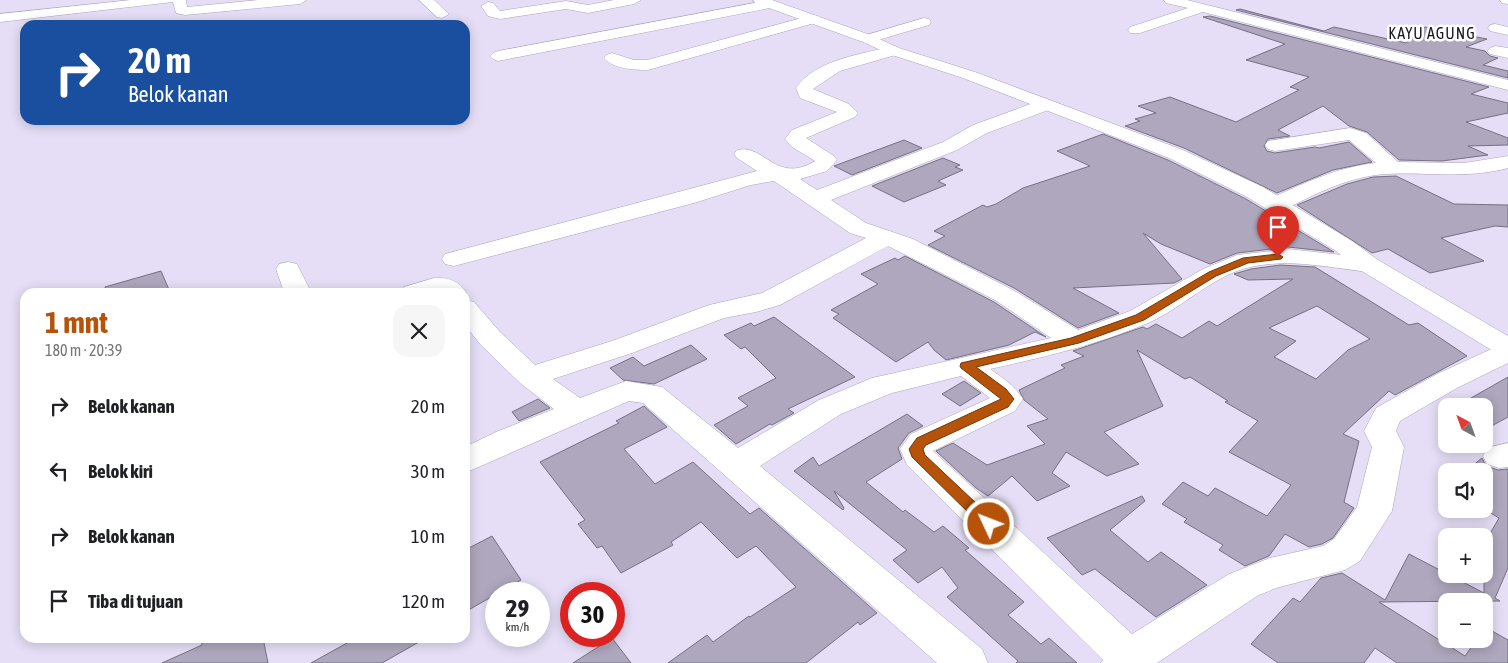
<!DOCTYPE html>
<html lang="id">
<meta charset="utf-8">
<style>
body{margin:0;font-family:"Asap Condensed",sans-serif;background:#f6f6f6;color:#202124;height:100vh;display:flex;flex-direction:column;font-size:19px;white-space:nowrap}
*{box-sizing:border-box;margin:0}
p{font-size:16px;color:#757577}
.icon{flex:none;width:28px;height:28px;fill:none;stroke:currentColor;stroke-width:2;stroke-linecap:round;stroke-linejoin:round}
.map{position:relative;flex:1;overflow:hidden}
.drawer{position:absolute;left:20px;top:288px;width:450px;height:355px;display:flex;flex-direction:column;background:#fff;border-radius:15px;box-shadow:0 2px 12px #0003}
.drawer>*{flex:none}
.banner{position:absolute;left:20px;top:20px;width:450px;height:105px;border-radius:15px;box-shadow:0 2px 12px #0003;background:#1a4fa0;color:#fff;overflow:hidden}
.needle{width:32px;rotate:319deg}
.fabs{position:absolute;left:1438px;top:398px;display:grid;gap:10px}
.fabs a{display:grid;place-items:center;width:55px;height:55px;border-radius:10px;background:#fff;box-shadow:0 2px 12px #0003;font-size:25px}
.speed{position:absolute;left:485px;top:582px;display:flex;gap:10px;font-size:25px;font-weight:700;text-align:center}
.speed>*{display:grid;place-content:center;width:65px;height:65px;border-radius:50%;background:#fff;box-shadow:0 2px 12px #0003;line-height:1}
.speed small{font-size:12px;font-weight:400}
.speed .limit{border:8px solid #d22;background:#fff;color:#111}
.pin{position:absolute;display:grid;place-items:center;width:42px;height:42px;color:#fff;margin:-51px -21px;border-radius:50% 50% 50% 0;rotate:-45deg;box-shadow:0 0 5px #0007}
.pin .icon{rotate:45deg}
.me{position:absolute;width:55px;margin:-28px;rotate:313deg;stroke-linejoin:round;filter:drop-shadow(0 0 4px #0008)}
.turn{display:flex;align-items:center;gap:18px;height:105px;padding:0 25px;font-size:22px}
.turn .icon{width:65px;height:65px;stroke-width:2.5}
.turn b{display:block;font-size:35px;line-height:42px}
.round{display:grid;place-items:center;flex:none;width:52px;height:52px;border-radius:15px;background:#f6f6f6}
.head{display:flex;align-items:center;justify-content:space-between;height:85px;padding:0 25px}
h1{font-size:30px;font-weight:700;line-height:38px;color:#b45309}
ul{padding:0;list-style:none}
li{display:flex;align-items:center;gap:15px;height:65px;padding:0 25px}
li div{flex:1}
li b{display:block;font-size:19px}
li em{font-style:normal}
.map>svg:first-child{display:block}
</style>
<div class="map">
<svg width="1508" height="663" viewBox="0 0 1508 663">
<rect width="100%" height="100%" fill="#e5def6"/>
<!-- building -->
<path fill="#aea7bd" stroke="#777085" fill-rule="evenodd" d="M1240 9 1324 31 1334 27 1406 43 1425 27 1487 39 1466 47 1485 51 1490 56 1498 58 1483 65 1508 71V78L1236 10Z
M1210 16 1489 87 1471 94 1508 103V113L1466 122 1508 138V145L1468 146 1488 155 1442 161 1399 160 1367 132 1349 126 1323 106 1278 130 1290 136 1268 139 1264 146 1267 151 1275 153 1315 147 1319 148 1349 142 1372 162 1333 170 1277 193 1184 148 1125 126 1140 121 1135 119 1156 113 1138 106 1170 97 1236 122 1299 90 1290 87 1309 77 1246 60 1285 44 1203 17Z
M1103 134 1168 160 1246 199 1334 252 1288 247 1237 253 1210 264 1161 244 1143 233 1182 279 1174 283 1073 288 1119 313 1078 328 1014 288 928 245 945 236 934 231 983 205 987 207 996 204 1023 188 1090 166 1057 151Z
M904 140 922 148 852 175 834 166Z
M943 158 960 165 955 167 963 170 938 181 946 185 904 202 872 186Z
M1396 176 1454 204 1508 205V227L1495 226 1441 238 1484 261 1430 273 1388 249 1372 253 1297 205 1347 184 1373 177Z
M905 256 994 302 1046 337 1035 332 1009 345 946 360 934 350 928 342 896 362 833 318 839 314 831 310 878 284 861 274 895 258 898 260Z
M1280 265 1315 267 1409 325 1418 323 1467 356 1395 395 1389 391 1343 434 1359 441 1344 502 1354 508 1333 538 1322 544 1309 547 1285 534 1269 556 1245 566 1219 550 1223 545 1184 522 1187 519 1162 504 1183 482 1208 496 1215 488 1267 516 1291 485 1229 452 1258 421 1225 402 1228 401 1190 377 1185 379 1137 350 1163 406 1104 432 1139 464 1107 476 1066 452 1052 473 1070 486 1037 501 1012 476 988 496 976 488 936 451 953 443 987 465 1045 444 1027 426 1048 419 1024 400 1019 390 1065 368 1061 365 1084 356 1073 351 1143 327 1147 329 1156 324 1182 338 1209 321 1217 326 1293 279 1248 280 1234 274 1251 269ZM1317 306 1370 339 1348 350 1316 379 1274 357 1296 341 1269 328Z
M161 271 170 292H106L105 287Z
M774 317 855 377 788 409 794 413 772 425 770 424 736 444 714 425 748 406 738 398 776 378 745 347 741 349 724 335 751 323 754 326Z
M691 345 707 359 654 384 623 380 610 368 633 357 644 366Z
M1508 377V417L1484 430V406H1457Z
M964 381 981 393 960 406 942 394Z
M538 399 550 408 519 421 512 412Z
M644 406 667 427 624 449 655 484 693 462 750 514 759 508 877 613 860 625 858 622 806 663H668L707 635 713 642 749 616 750 617 796 587 756 546 737 558 701 522 671 542 673 545 621 573 602 546 597 548 578 524 585 520 540 462 619 423 616 421Z
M907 414 923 426 909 433 898 448 902 459 866 482 903 512 905 510 934 532 943 526 969 548 965 550 1024 602 1008 615 1041 644 1049 638 1077 663H1016L1018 661 947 597 958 588 942 567 918 583 893 560 907 550 834 491 844 508 843 510 794 471 813 457 819 466Z
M1482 458 1486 466 1498 470 1508 469V568L1495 598 1500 601H1493L1484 623V601L1379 602 1465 656 1477 639H1484L1485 627 1508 640V663H1397L1375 648 1364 663H1278L1251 644 1293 598 1300 602 1321 578 1342 573 1385 600 1409 554 1484 593V544L1499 518 1484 509V471H1466Z
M1142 496 1145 501 1110 530 1148 562 1161 552 1207 585 1156 617 1095 569 1082 575 1047 538Z
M492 536 521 580 465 612V550Z
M201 638H263L268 663H162L202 645Z
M356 638H426L382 663H311Z
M612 638 631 663H573Z"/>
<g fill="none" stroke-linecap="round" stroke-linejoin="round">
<defs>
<path id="minor" d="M131 0H186L187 7 258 0H307L300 4 185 15 176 13 173 2 0 22V14Z
M419 0H434L449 14 442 18 437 17Z
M614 0H641L634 4 588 13 566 9 500 19 488 16 481 6 488 2 493 3 500 11 566 1 588 5Z
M770 0 777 4 775 7 498 61 493 59 490 56 493 53 498 51Z
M1164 0H1187L1508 80V90L1203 12 1140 33H1130L1128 30 1130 27 1188 8 1166 3Z
M1500 0H1508V4L1502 3Z
M813 15 818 16 820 19 818 22 648 70C635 70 613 69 604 58L606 55 612 53 634 60H647Z
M924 18 929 19 931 22 929 25 868 43 863 42 861 39 863 36Z
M1495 24 1508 27V35L1490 31 1488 28 1490 25Z
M894 46 899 48 902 51 899 54 840 71 813 89 849 104 858 113 855 117 806 138 834 156 837 160 827 171 800 179 817 190 943 142 973 125 1039 101 1045 100 1051 101 1054 105 1051 109 987 133 957 150 831 200 866 223 913 239 1013 290 1078 330 1130 311 1203 269 1237 255 1288 249 1369 258 1378 260 1381 265 1378 270 1369 272C1331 268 1289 258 1251 267 1213 275 1183 308 1148 323 1097 345 1044 357 990 369 1003 378 1015 386 1023 399L1015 411 933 451 1132 634 1229 574 1270 558 1323 546 1334 539 1357 507 1372 447 1364 431 1376 408 1437 374 1498 346 1508 343V363L1457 388 1400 421 1396 431 1404 447 1392 511 1360 561 1345 570 1276 588 1257 596 1157 663H1101L1103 660 907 465 900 449 911 434 990 398 961 376 892 393 841 414 760 466 982 649 988 663H937L643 403 629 401 465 473V447L496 432 554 409 520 383 480 344 465 325V300L474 302 500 332 535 365 612 341 709 305 762 293 866 238 850 233 774 181 751 185 694 203 454 266 445 264 442 259 445 254 757 171 737 158 734 154 737 150C764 143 776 185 815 161L792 147 785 139 792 130 837 112 800 98 796 88C816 59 863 54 894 46ZM888 246 995 300 1051 338 872 378 819 400 738 448 662 387 626 381 580 398 553 379 632 353 724 318 756 312 780 305Z
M1495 46 1508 48V58L1490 54 1487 51 1490 48Z
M1350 128 1366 133 1398 162 1464 163 1508 156V168C1468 179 1428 172 1387 174 1349 176 1316 194 1283 210L1275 212 1267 210 1264 205 1267 200C1302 184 1337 167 1376 163L1349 140 1275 151 1268 149 1265 145 1268 141Z
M288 262 297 264 311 292H284L276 269 279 264Z
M434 278C447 277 459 281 466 292H400L404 287Z
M1508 443V467L1499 468 1487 464 1483 456 1487 448Z"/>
<path id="tertiary" d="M753 0H772L873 36 899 48 975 72 1183 150 1263 187 1352 241 1378 260 1508 336V357L1498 354 1360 270 1336 251 1247 197 1169 158 963 78 889 54 863 42 755 3Z"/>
</defs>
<!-- minor casing -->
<use href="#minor" stroke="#aba4ba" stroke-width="1"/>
<!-- tertiary casing -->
<use href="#tertiary" stroke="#aba4ba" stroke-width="1"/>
<!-- minor -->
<use href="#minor" fill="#fff" fill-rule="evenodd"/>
<!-- tertiary -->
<use href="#tertiary" fill="#fff" fill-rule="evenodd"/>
</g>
<!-- route -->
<path fill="#b45309" stroke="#753606" d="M1278 254 1283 257 1281 259 1248 263 1216 276 1144 320 1079 343 976 367 1006 389 1014 399 1008 407 926 445 923 449 925 455 994 520 996 524 994 528 989 530 984 528 912 457 909 449 917 438 1001 399 961 368 960 366 961 363 1071 338 1136 315 1209 272 1243 258Z"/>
<g text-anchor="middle" stroke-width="5" stroke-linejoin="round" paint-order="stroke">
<!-- far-quarter labels -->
<g font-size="16" letter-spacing="1" fill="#1b1820" stroke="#fff">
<text x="1432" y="39">KAYU AGUNG</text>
</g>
</g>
</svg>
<div class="fabs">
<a><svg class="needle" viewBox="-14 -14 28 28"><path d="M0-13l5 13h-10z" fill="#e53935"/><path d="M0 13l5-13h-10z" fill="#757577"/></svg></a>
<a><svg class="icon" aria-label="sound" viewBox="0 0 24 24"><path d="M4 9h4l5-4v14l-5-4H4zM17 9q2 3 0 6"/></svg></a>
<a>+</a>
<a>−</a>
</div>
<div class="speed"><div>29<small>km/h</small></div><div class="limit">30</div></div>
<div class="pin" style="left:1278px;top:257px;background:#d93025"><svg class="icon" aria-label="arrive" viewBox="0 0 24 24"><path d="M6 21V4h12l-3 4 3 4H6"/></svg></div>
<svg class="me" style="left:989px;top:524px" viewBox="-20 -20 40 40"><circle r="17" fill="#b45309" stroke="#fff" stroke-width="3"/><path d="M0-11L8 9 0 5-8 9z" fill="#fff"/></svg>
<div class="banner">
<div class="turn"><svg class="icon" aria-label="right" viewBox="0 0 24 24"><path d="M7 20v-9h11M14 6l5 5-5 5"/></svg><div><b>20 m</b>Belok kanan</div></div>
</div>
<section class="drawer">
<div class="head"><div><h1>1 mnt</h1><p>180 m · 20:39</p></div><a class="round"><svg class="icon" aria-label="close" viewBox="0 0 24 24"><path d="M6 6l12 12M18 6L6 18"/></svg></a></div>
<ul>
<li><svg class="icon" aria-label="right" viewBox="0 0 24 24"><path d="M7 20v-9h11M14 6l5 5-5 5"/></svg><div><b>Belok kanan</b></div><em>20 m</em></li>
<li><svg class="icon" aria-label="left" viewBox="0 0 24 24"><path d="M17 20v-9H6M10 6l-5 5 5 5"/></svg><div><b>Belok kiri</b></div><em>30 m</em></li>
<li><svg class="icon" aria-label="right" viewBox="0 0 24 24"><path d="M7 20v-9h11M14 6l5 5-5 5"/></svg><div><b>Belok kanan</b></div><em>10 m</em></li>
<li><svg class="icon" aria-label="arrive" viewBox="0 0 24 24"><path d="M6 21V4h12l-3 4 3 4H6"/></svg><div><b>Tiba di tujuan</b></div><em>120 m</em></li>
</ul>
</section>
</div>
